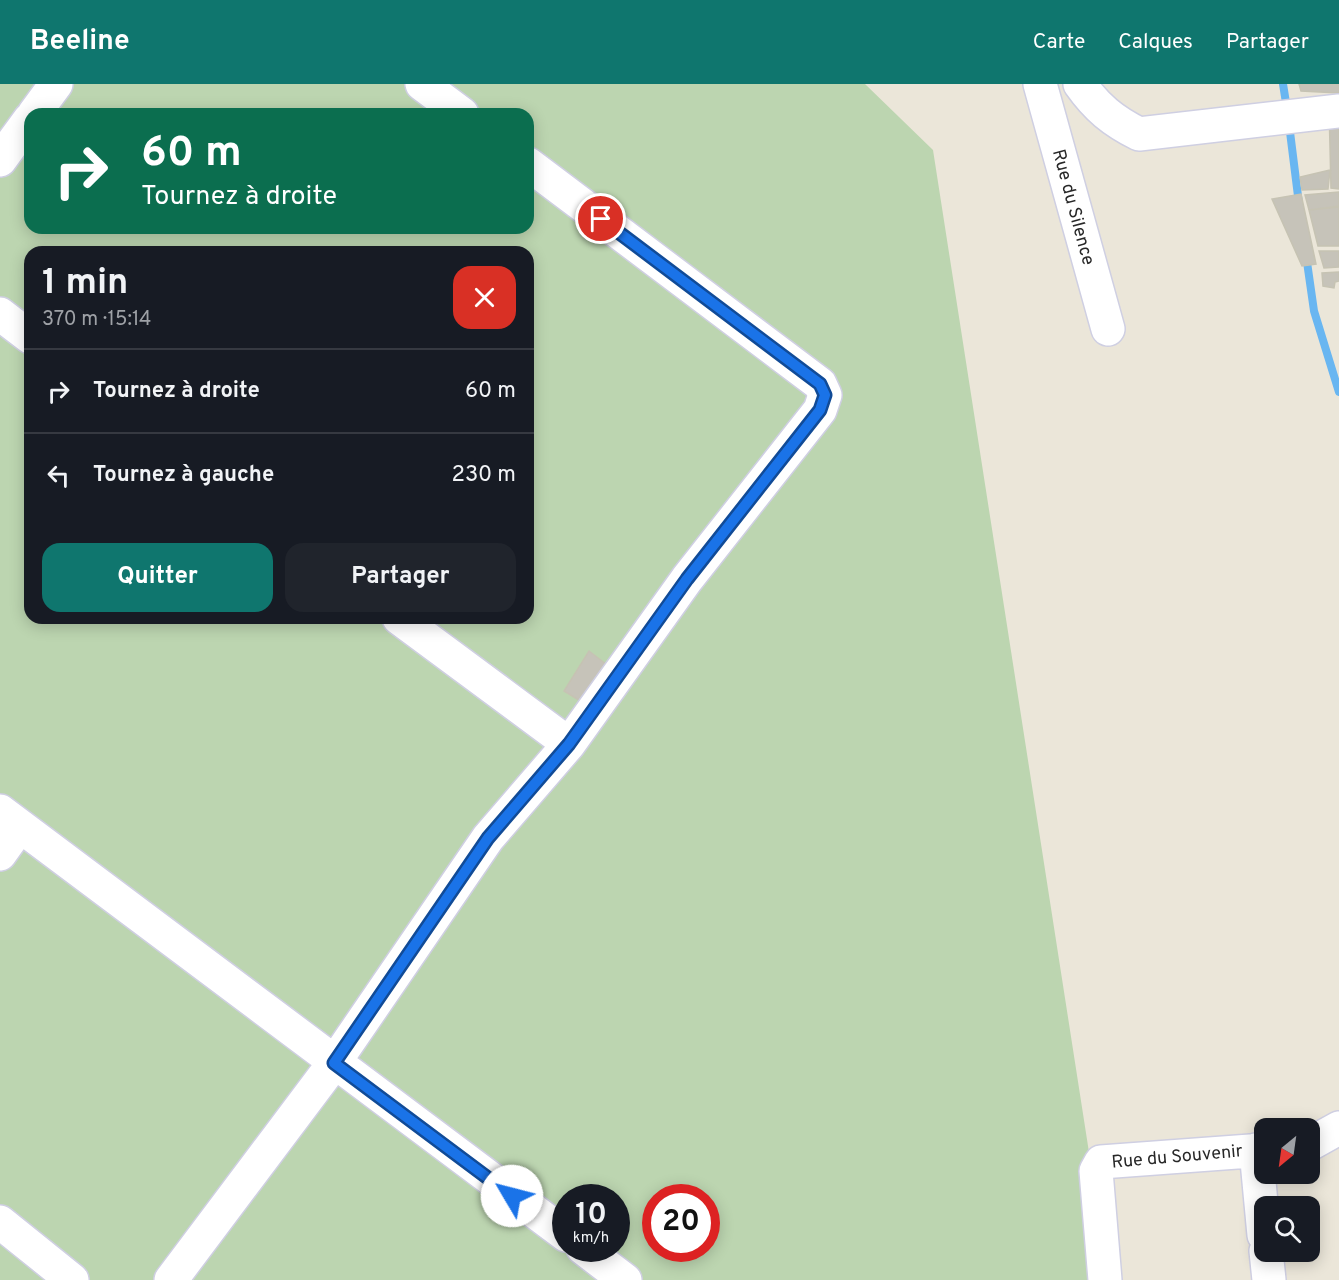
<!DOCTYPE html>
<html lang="fr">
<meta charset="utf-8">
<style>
body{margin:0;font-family:Overpass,sans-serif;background:#20242c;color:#f1f3f6;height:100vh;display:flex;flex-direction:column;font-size:22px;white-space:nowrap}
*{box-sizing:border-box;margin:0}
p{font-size:20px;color:#9ea1a6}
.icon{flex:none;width:33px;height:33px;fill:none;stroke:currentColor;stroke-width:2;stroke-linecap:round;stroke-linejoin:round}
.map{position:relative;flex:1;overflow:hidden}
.side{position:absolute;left:24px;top:162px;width:510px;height:378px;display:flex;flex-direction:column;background:#171b24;border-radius:18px;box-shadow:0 3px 15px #0003}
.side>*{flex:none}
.guide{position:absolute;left:24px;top:24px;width:510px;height:126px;border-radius:18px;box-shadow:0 3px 15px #0003;background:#0b6e4f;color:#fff;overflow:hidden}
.needle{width:39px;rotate:209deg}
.fabs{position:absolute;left:1254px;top:1034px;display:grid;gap:12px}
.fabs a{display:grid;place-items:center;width:66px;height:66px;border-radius:12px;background:#171b24;box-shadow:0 3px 15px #0003;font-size:30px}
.speed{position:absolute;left:552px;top:1100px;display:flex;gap:12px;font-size:30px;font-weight:700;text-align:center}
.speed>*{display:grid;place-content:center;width:78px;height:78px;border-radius:50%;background:#171b24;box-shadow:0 3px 15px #0003;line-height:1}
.speed small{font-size:15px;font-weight:400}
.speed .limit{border:9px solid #d22;background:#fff;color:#111}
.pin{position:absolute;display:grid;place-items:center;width:51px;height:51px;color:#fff;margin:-26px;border:3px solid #fff;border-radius:50%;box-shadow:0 2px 6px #0007}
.me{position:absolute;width:66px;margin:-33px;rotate:307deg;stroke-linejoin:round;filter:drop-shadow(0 0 4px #0008)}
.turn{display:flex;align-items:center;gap:21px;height:126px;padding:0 18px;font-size:27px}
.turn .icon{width:78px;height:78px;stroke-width:2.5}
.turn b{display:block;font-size:42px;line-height:51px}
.round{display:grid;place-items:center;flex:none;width:63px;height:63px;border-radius:18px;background:#20242c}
.headline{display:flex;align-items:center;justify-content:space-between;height:102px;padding:0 18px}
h1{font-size:36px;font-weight:700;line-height:45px}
.action{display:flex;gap:12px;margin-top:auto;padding:12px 18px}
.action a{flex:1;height:69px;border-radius:18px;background:#0f766e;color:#fff;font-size:24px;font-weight:700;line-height:69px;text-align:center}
.action a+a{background:#20242c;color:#f1f3f6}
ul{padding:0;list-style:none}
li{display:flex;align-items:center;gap:18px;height:84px;padding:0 18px;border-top:2px solid #363941}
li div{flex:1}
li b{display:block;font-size:22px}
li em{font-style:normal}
header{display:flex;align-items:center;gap:36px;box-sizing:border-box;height:84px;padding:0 30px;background:#0f766e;color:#fff}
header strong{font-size:28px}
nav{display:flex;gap:33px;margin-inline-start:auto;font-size:21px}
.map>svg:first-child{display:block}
</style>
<header>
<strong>Beeline</strong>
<nav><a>Carte</a><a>Calques</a><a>Partager</a></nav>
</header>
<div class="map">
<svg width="1339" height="1196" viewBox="0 0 1339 1196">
<rect width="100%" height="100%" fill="#ebe6d9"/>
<!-- cemetery -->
<path fill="#bcd5b0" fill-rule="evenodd" d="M0 0H865L933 66 1093 1094 1101 1196H0ZM30 30H528V144H30ZM30 168H528V534H30ZM566 1113H616V1164H566ZM656 1113H706V1164H656Z"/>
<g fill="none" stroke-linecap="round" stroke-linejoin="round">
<!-- stream -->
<path stroke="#69b6f1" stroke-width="8" d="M1283 0 1287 25
M1289 40 1299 120
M1306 171 1314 227 1339 308"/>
</g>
<!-- building -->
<path fill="#c6c3b9" stroke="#c6c3b3" stroke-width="1.5" d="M1299 0H1339V9L1301 7Z
M1329 22H1339V105L1331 104Z
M1330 86 1328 105 1302 106 1300 93Z
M1339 108V122L1309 126 1305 111Z
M1301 110 1316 180 1302 182 1272 115Z
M1339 123V162H1318L1309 126Z
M1319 167H1339V183L1324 184Z
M1339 188V197L1335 198 1334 204 1323 202 1322 189Z
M589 567 616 588 590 623 564 607Z"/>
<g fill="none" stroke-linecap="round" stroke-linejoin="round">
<defs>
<path id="minor" d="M422 0 462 30
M1040 0 1108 245
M1080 0C1097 24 1113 37 1139 50L1339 27
M34 30 56 0
M0 76 30 35
M0 230 30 253
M399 534 569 660
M0 727 566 1151
M0 770 20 742
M1310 1060 1339 1044
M1256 1066 1264 1151
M0 1138 72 1196
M583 1164 625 1196
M1266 1167 1269 1196
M171 1196 334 979 488 754 569 660 687 495 820 326 825 311 820 300 528 80
M1105 1196 1096 1087 1101 1078 1264 1066"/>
</defs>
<!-- minor casing -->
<use href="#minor" stroke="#cfcfe2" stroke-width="36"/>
<!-- minor -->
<use href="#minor" stroke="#fff" stroke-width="33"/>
</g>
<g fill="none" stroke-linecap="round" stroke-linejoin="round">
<defs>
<path id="route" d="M512 1112 334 979 488 754 569 660 687 495 820 326 825 311 820 300 601 135"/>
</defs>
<!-- route casing -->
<use href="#route" stroke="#114b97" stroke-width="15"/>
<!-- route -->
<use href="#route" stroke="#1a73e8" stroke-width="10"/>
</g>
<g text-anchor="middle" stroke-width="4.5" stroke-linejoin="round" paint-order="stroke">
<!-- street labels -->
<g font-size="18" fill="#282828" stroke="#fff">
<text transform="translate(1074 123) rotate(75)" y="6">Rue du Silence</text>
<text transform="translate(1177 1072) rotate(-5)" y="6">Rue du Souvenir</text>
</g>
</g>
</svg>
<div class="fabs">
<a><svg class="needle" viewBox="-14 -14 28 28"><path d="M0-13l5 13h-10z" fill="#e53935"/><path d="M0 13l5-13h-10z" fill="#9ea1a6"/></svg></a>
<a><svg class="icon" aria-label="search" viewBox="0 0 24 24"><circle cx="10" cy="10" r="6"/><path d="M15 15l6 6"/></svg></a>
</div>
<div class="speed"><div>10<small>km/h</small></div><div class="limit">20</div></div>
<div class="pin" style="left:601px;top:135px;background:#d93025"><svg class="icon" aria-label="arrive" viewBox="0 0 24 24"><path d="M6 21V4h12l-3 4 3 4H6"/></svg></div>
<svg class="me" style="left:512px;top:1112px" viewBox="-20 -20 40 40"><circle r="19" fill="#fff"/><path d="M0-13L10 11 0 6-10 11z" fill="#1a73e8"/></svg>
<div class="guide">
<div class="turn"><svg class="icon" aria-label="right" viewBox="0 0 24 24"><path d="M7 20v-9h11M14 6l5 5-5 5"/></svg><div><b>60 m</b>Tournez à droite</div></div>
</div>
<section class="side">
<div class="headline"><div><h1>1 min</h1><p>370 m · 15:14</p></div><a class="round" style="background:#d93025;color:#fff"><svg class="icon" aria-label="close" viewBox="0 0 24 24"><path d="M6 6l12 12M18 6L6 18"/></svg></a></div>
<ul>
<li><svg class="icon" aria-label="right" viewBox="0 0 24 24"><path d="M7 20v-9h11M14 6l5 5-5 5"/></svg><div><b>Tournez à droite</b></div><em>60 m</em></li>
<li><svg class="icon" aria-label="left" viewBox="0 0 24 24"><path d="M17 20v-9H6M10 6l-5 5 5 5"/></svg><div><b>Tournez à gauche</b></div><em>230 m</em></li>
</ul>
<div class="action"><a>Quitter</a><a>Partager</a></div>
</section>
</div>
